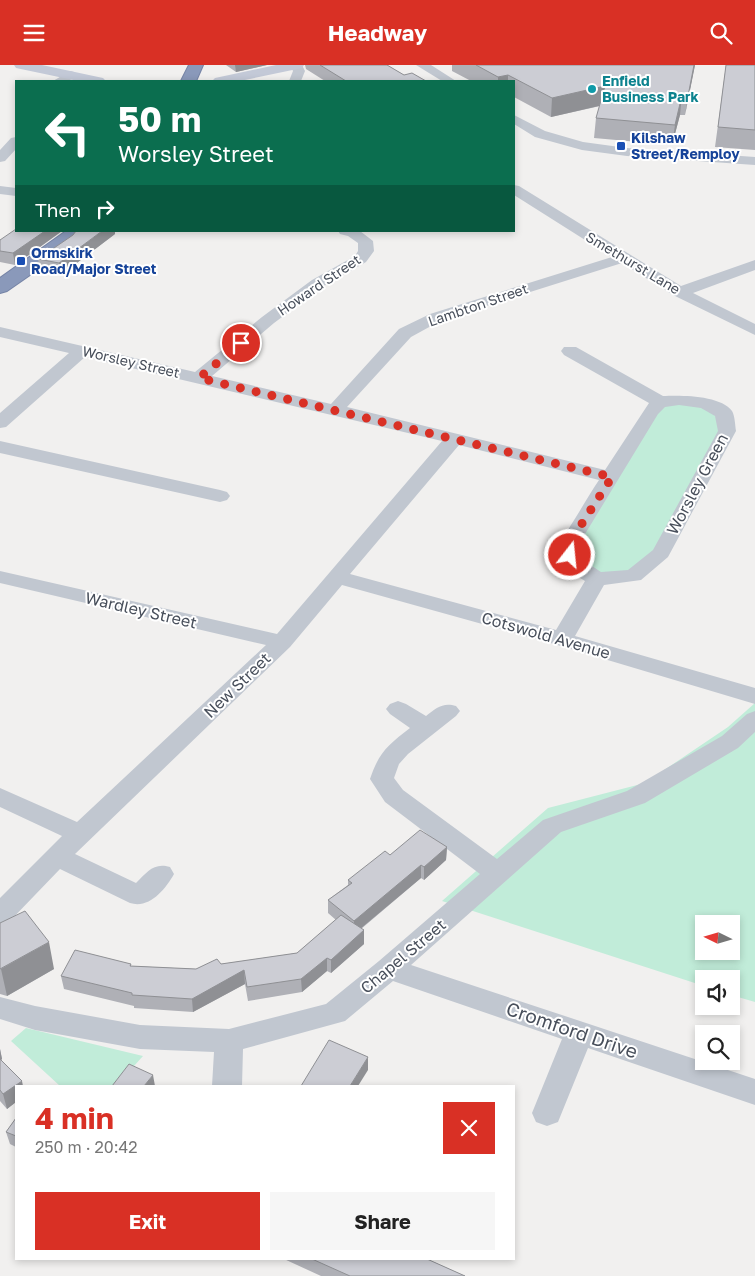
<!DOCTYPE html>
<meta charset="utf-8">
<style>
body{margin:0;font-family:"Golos Text",sans-serif;background:#f6f6f6;color:#222;height:100vh;display:flex;flex-direction:column;font-size:19px;white-space:nowrap}
*{box-sizing:border-box;margin:0}
p{font-size:16px;color:#767676}
.icon{flex:none;width:28px;height:28px;fill:none;stroke:currentColor;stroke-width:2;stroke-linecap:round;stroke-linejoin:round}
.map{position:relative;flex:1;overflow:hidden}
.panel{position:absolute;left:15px;top:1020px;width:500px;height:175px;display:flex;flex-direction:column;background:#fff;border-radius:0px;box-shadow:0 2px 8px #0003}
.panel>*{flex:none}
.hud{position:absolute;left:15px;top:15px;width:500px;height:152px;border-radius:0px;box-shadow:0 2px 8px #0003;background:#0b6e4f;color:#fff;overflow:hidden}
.needle{width:32px;rotate:275deg}
.buttons{position:absolute;left:695px;top:850px;display:grid;gap:10px}
.buttons a{display:grid;place-items:center;width:45px;height:45px;border-radius:0px;background:#fff;box-shadow:0 2px 8px #0003;font-size:25px}
.pin{position:absolute;display:grid;place-items:center;width:42px;height:42px;color:#fff;margin:-21px;border:2px solid #fff;border-radius:50%;box-shadow:0 1px 5px #0007}
.me{position:absolute;width:55px;margin:-28px;rotate:16deg;stroke-linejoin:round;filter:drop-shadow(0 0 4px #0008)}
.turn{display:flex;align-items:center;gap:18px;height:105px;padding:0 20px;font-size:22px}
.turn .icon{width:65px;height:65px;stroke-width:2.5}
.turn b{display:block;font-size:35px;line-height:42px}
.then{display:flex;align-items:center;height:48px;padding:0 20px;background:#0003;gap:10px;font-size:19px}
.round{display:grid;place-items:center;flex:none;width:52px;height:52px;border-radius:0px;background:#f6f6f6}
.summary{display:flex;align-items:center;justify-content:space-between;height:85px;padding:0 20px}
h1{font-size:30px;font-weight:700;line-height:38px;color:#d93025}
.cta{display:flex;gap:10px;margin-top:auto;padding:10px 20px}
.cta a{flex:1;height:58px;border-radius:0px;background:#d93025;color:#fff;font-size:20px;font-weight:700;line-height:58px;text-align:center}
.cta a+a{background:#f6f6f6;color:#222}
header{display:flex;justify-content:space-between;align-items:center;height:65px;padding:0 20px;background:#d93025;color:#fff;font-size:22px;font-weight:700}
.map>svg:first-child{display:block}
</style>
<header><svg class="icon" aria-label="menu" viewBox="0 0 24 24"><path d="M4 6h16M4 12h16M4 18h16"/></svg>Headway<svg class="icon" aria-label="search" viewBox="0 0 24 24"><circle cx="10" cy="10" r="6"/><path d="M15 15l6 6"/></svg></header>
<div class="map">
<svg width="755" height="1211" viewBox="0 0 755 1211">
<rect width="100%" height="100%" fill="#f1f0ef"/>
<!-- green -->
<path fill="#c1ecd9" fill-rule="evenodd" d="M660 337 705 338 727 366 661 488 634 511 597 514 578 503 572 474Z
M755 638V937L731 930V914H704V921L442 836 548 743 645 718 728 662ZM704 859H731V886H704Z
M26 963 143 991 116 1021H60L11 976Z"/>
<g fill="none" stroke-linecap="round" stroke-linejoin="round">
<defs>
<path id="highway" d="M189 0H203L196 16H181Z
M66 166H86L73 180 7 226 0 228V213Z"/>
</defs>
<!-- highway casing -->
<use href="#highway" stroke="#7684a6" stroke-width="2"/>
<!-- street -->
<path fill="#c1c7d0" fill-rule="evenodd" d="M290 0H302L305 6 301 16H289L293 6Z
M416 0H431L456 16H442Z
M70 6 74 7 76 10C70 18 62 17 53 16Z
M514 50 545 66 583 77 627 83 755 92V100L627 91 582 85 535 72 514 59Z
M16 72V84L5 96 0 97V85L11 73Z
M514 120 519 121 681 221 755 195V205L693 228 755 259V270L673 230 622 198 442 255 411 272 347 342 605 405 649 338 564 290 561 286 564 282H576L663 331C680 330 721 330 732 346 735 351 735 360 736 366L668 492 641 515 604 520 575 571 755 623V639L554 579 342 520 290 582 75 789 136 818C147 807 154 797 170 802L174 809C165 825 149 844 130 838L60 804 9 857 0 860V833L62 771 0 742V723L77 757 266 580 0 518V506L277 569 442 376 85 292 6 362 0 363V348L69 288 0 272V262L195 307 262 252 312 215 355 191 358 186V178L348 171 340 169 338 166H360L373 176 374 186 366 197 324 221 274 258 212 311 331 339 399 264 430 249 612 192 514 130ZM679 340 701 343 715 351 718 366 653 485 628 505 601 507 583 495 582 474 658 349 665 342ZM459 380 599 415C591 427 584 439 576 452 557 481 551 496 585 516L556 565 350 509Z
M0 121 16 123V131L0 129Z
M0 376 220 425 227 427 230 431 227 435 220 437 0 388Z
M398 636 406 639 426 651C436 643 443 637 456 641L460 646 456 651 408 689 399 699 394 713 403 725 497 794 543 755 627 726 722 671 747 649 755 646V667L738 683 645 738 561 767 411 900 755 1014V1040L588 983 558 1057 547 1061 536 1057 532 1048 562 974 393 916 345 956 243 984 242 1021H212L214 987 140 984 35 965 0 954V932L35 941 140 960 229 964 326 939 379 896 480 809 385 737 370 714C379 687 388 680 410 663L390 649 386 644 390 639Z"/>
<!-- secondary -->
<path fill="#c3c9d7" fill-rule="evenodd" d="M14 0H42L103 13 106 16H78L16 3Z
M276 0H304L302 3 240 16H212L215 13Z"/>
<!-- highway -->
<use href="#highway" fill="#8a99ba" fill-rule="evenodd"/>
</g>
<!-- wall -->
<path fill="#afb0b6" d="M226 0H267L236 7Z
M305 0H387L404 10 426 16H325L306 4Z
M452 0H695L685 50H680L672 80 594 73 596 53 600 41 551 52 514 32V16H471L452 6Z
M726 0H755V85L715 82Z
M16 166H62L15 200 0 197V175Z
M115 169 61 210 40 205 38 194Z
M447 782 446 795 424 815 421 813 361 864 364 865V879L331 908 327 906 302 927 248 936 245 919 193 947 134 943V941L64 924 61 911 131 899V901L196 904 221 899 297 888 336 855 328 848V835L348 820V815L390 790Z
M0 858 54 904 7 931 0 929Z
M0 984 2 994 1 995 16 1021V1037L7 1044 0 1036Z
M16 1053V1082L10 1079 6 1067Z
M284 1194H427L465 1211H321Z"/>
<!-- shaded-wall -->
<path fill="#8f9094" d="M235 0H267L236 7Z
M694 0H695L685 50 688 31Z
M508 10V16H498V12Z
M605 21 603 40 551 52 552 33Z
M682 30 680 50 672 80 675 60Z
M45 166H62L15 200 13 188Z
M102 166H115V169L61 210 59 198Z
M447 782 446 795 424 815V802Z
M421 800V813L354 869V856Z
M364 865V879L331 908V895Z
M49 877 54 904 7 931 1 904Z
M327 893V906L302 927 301 914Z
M244 905 245 919 193 947 192 934Z
M0 984 2 994 0 996Z
M368 992V1005L358 1021H350Z
M153 1010 155 1021H144Z
M22 1016 23 1021H16V1037L7 1044 3 1029Z"/>
<!-- building -->
<path fill="#cccdd4" stroke="#8f9094" d="M320 0H387L404 10 412 8 426 16H346Z
M476 0H694L688 31 682 30 675 60 596 53 605 21 552 33 508 10 498 12Z
M726 0H755V65L718 62Z
M16 164V166H45L13 188 0 186V175Z
M76 166H102L59 198 38 194 73 170Z
M420 765 447 782 424 802 421 800 354 856 328 835 352 818 348 815 385 786 390 790Z
M25 846 49 877 0 904V858Z
M341 850 364 865 331 895 327 893 301 914 247 922 244 905 192 934 132 930V928L61 911 75 885 131 899 130 901 196 904 217 894 221 899 297 888Z
M329 975 368 992 350 1021H301Z
M0 994 22 1016 3 1029 0 1025Z
M129 999 153 1010 144 1021H112Z
M16 1053V1071L6 1067Z
M312 1194H427L465 1211H350Z"/>
<g fill="none" stroke-linecap="round" stroke-linejoin="round">
<!-- route -->
<path stroke="#d93025" stroke-width="9" stroke-dasharray="0 16.2" d="M241 278 199 313 612 412 572 474 570 490"/>
</g>
<!-- markers -->
<circle fill="#0f9aa8" stroke="#fff" stroke-width="2" cx="592" cy="24" r="5"/>
<g fill="#1a4fb4" stroke="#fff" stroke-width="2">
<rect x="616" y="76" width="10" height="10" rx="2.5"/>
<rect x="16" y="191" width="10" height="10" rx="2.5"/>
</g>
<g text-anchor="middle" stroke-width="4" stroke-linejoin="round" paint-order="stroke">
<!-- far-culture labels -->
<g font-size="14" font-weight="bold" fill="#0d838f" stroke="#fff" text-anchor="start">
<text x="602" y="21">Enfield<tspan x="602" dy="16">Business Park</tspan></text>
</g>
<!-- far-transit labels -->
<g font-size="14" font-weight="bold" fill="#164399" stroke="#fff" text-anchor="start">
<text x="631" y="78">Kilshaw<tspan x="631" dy="16">Street/Remploy</tspan></text>
<text x="31" y="193">Ormskirk<tspan x="31" dy="16">Road/Major Street</tspan></text>
</g>
<!-- far-street labels -->
<g font-size="14" fill="#484f5b" stroke="#fff">
<text transform="translate(633 198) rotate(31)" y="5">Smethurst Lane</text>
<text transform="translate(319 220) rotate(-34)" y="5">Howard Street</text>
<text transform="translate(478 240) rotate(-19)" y="5">Lambton Street</text>
<text transform="translate(131 297) rotate(13)" y="5">Worsley Street</text>
</g>
<!-- street labels -->
<g font-size="16" fill="#484f5b" stroke="#fff">
<text transform="translate(697 419) rotate(-62)" y="6">Worsley Green</text>
<text transform="translate(141 545) rotate(13)" y="6">Wardley Street</text>
<text transform="translate(546 570) rotate(16)" y="6">Cotswold Avenue</text>
<text transform="translate(237 620) rotate(-44)" y="6">New Street</text>
<text transform="translate(403 891) rotate(-40)" y="6">Chapel Street</text>
</g>
<!-- near-street labels -->
<g font-size="19" fill="#484f5b" stroke="#fff">
<text transform="translate(572 965) rotate(19)" y="7">Cromford Drive</text>
</g>
</g>
</svg>
<div class="buttons">
<a><svg class="needle" viewBox="-14 -14 28 28"><path d="M0-13l5 13h-10z" fill="#e53935"/><path d="M0 13l5-13h-10z" fill="#767676"/></svg></a>
<a><svg class="icon" aria-label="sound" viewBox="0 0 24 24"><path d="M4 9h4l5-4v14l-5-4H4zM17 9q2 3 0 6"/></svg></a>
<a><svg class="icon" aria-label="search" viewBox="0 0 24 24"><circle cx="10" cy="10" r="6"/><path d="M15 15l6 6"/></svg></a>
</div>
<div class="pin" style="left:241px;top:278px;background:#d93025"><svg class="icon" aria-label="arrive" viewBox="0 0 24 24"><path d="M6 21V4h12l-3 4 3 4H6"/></svg></div>
<svg class="me" style="left:570px;top:490px" viewBox="-20 -20 40 40"><circle r="17" fill="#d93025" stroke="#fff" stroke-width="3"/><path d="M0-11L8 9 0 5-8 9z" fill="#fff"/></svg>
<div class="hud">
<div class="turn"><svg class="icon" aria-label="left" viewBox="0 0 24 24"><path d="M17 20v-9H6M10 6l-5 5 5 5"/></svg><div><b>50 m</b>Worsley Street</div></div>
<div class="then">Then<svg class="icon" aria-label="right" viewBox="0 0 24 24"><path d="M7 20v-9h11M14 6l5 5-5 5"/></svg></div>
</div>
<section class="panel">
<div class="summary"><div><h1>4 min</h1><p>250 m · 20:42</p></div><a class="round" style="background:#d93025;color:#fff"><svg class="icon" aria-label="close" viewBox="0 0 24 24"><path d="M6 6l12 12M18 6L6 18"/></svg></a></div>
<div class="cta"><a>Exit</a><a>Share</a></div>
</section>
</div>
